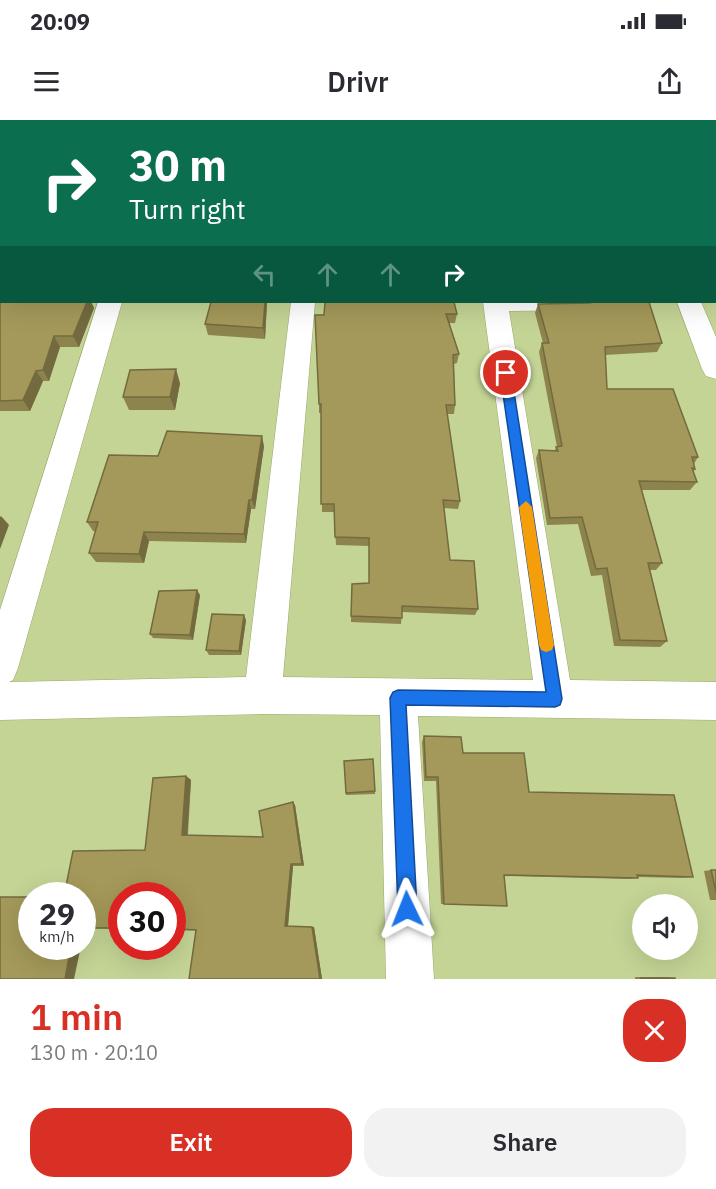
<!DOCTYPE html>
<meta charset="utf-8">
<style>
body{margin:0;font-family:"IBM Plex Sans",sans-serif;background:#f2f2f3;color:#2b2b33;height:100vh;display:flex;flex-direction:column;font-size:22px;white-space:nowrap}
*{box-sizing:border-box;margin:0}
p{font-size:20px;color:#7c7c81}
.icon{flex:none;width:33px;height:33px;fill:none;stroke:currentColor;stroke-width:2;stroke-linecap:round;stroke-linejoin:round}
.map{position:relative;height:859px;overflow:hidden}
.side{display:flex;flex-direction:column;background:#fff;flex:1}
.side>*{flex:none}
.hud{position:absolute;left:0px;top:0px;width:717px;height:183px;box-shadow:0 6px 24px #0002;background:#0b6e4f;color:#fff;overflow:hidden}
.fabs{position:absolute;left:632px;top:774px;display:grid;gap:12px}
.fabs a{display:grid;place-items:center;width:66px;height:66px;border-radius:50%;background:#fff;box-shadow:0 6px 24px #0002;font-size:30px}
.speed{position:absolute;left:18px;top:762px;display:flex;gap:12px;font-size:30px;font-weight:700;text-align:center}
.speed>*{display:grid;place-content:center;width:78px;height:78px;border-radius:50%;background:#fff;box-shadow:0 6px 24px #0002;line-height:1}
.speed small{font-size:15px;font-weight:400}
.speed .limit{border:9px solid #d22;background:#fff;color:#111}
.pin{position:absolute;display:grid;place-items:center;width:51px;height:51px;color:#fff;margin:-26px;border:3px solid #fff;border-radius:50%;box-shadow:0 2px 6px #0007}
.me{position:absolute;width:66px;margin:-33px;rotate:358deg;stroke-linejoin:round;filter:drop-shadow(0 0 4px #0008)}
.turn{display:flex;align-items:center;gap:21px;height:126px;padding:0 30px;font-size:27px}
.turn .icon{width:78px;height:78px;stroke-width:2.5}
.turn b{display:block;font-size:42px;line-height:51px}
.lanes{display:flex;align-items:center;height:57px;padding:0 30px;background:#0003;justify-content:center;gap:30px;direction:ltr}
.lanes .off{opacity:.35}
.round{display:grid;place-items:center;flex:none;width:63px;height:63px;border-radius:24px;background:#f2f2f3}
.summary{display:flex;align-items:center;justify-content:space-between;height:102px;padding:0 30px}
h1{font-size:36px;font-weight:600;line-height:45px;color:#d93025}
.primary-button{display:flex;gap:12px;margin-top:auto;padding:12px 30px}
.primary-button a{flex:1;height:69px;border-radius:24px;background:#d93025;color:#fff;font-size:24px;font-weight:600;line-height:69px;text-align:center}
.primary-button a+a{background:#f2f2f3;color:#2b2b33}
.status{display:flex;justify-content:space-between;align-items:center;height:42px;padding:0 30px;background:#fff;direction:ltr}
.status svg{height:16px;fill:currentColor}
header{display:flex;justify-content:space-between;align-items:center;height:78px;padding:0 30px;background:#fff;font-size:27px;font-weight:600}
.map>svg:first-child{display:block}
</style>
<div class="status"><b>20:09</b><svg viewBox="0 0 49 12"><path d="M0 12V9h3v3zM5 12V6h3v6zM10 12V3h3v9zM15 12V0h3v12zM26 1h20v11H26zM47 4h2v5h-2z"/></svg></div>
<header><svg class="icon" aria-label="menu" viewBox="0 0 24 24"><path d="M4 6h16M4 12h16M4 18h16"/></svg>Drivr<svg class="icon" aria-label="share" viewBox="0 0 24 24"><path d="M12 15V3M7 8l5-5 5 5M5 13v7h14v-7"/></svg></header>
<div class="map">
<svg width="716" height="859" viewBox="0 0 716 859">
<rect width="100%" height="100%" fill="#c4d495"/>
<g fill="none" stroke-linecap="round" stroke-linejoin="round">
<defs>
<path id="street" d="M309 0H327L328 2H308Z
M458 0H476L477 2H457Z
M0 60H2L0 74Z
M98 182H122L18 548 13 560 9 562 246 557 291 182H315L283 557 533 560 483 182H597L594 188 585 190 509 191 570 560 716 562V600L418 596 434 859H386L380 595 263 594 0 600V490Z
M677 182H701L716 217V259L706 256 702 249Z"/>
</defs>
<!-- street casing -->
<use href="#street" stroke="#99a86b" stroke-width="1"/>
<!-- street -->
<use href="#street" fill="#fff" fill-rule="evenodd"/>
</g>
<!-- wall -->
<path fill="#8d844d" d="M0 176 91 182 94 188 79 227H60L49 261H43L30 291H0Z
M211 182H267L265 219 208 215 205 204Z
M589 183 662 223 657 232 605 235 607 269 698 337 694 344 695 349 693 352 697 362 690 370H642L662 443 656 450H650L667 521 660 527 614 526 602 455 591 456 578 404 547 405 536 338 539 330 554 331 557 327 539 232 542 223H543L535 193 538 184Z
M457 194 455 203H449L459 234 457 243 454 244 455 285 454 294H447L460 381 458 389 444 388 450 440 478 489 475 495 402 492 401 504 351 502V496L369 463V426L336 425 334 392H322L321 293H319V284L324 195Z
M180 263 175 290H129L123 277Z
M264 326 255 389H251L246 423 149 421 144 443 96 442 89 433 96 411H93L87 402 158 336Z
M200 475 193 520 153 518 150 514Z
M246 500 241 535H209L206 530Z
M424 616 463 633 529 672 693 757 682 758 638 757V758L629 759 504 756 502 786 441 784 436 661H424L422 622Z
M344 641 375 671V674L346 675Z
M186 656 191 660 188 715 263 717 295 685 304 746H293L288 806 314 807 322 859 196 810 84 808 82 817V776L145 730Z
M711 750H716V780H710L704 751Z
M635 857H668L675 859H635Z"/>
<!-- shaded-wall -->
<path fill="#736b3f" d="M87 182H91L94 188 79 227 73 216Z
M265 182H267L265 219 263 208Z
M54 216 60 227 49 261 43 250Z
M176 249 180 263 175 290 170 277Z
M36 251 43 261 30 291 23 280Z
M262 316 264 326 255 389 252 380Z
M249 380 251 389 246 423 244 414Z
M1 396 9 405 0 429V397Z
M144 412 149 421 144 443 139 434Z
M197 470 200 475 193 520 190 515Z
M244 495 246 500 241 535 239 531Z
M186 656 191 660 187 717 182 715Z
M293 682 295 685 304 746 302 744Z
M291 744 293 746 288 806H285Z
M312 807H314L322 859H320Z
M71 826H81L74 859H65Z"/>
<!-- building -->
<path fill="#a4995a" stroke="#736b3f" stroke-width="1.5" d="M0 0H282V2H2V52H0Z
M495 0H538L539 2H496Z
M0 176H2V182H87L73 216H54L43 250 36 251 23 280 0 281Z
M211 182H265L263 208 205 204Z
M325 182H454L457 194H446L459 234 453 235 455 285H446L460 381 443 380 450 440 474 441 478 489 402 486V498L351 496 352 464 369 463V418L335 417 334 384H321V284H319L315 195H324Z
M595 182H649L662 223 605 227 607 269H673L698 337H692L695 349 692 348 697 362 639 361 662 443H648L667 521 620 520 607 448 596 449 582 397 550 398 539 330 558 331 556 327 562 326 542 223H549L538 184 589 183Z
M176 249 170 277H123L130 250Z
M167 311 262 316 252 380H249L244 414 144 412 139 434 89 433 98 402H87L109 335 158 336Z
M197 470 190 515 150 514 159 471Z
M212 494 244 495 239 531 206 530Z
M424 616 461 617 463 633H524L529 672 674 675 693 757 637 755 638 758 504 755 507 786 444 784 438 657H426Z
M373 639 375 671 346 673 344 641Z
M186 656 182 715 263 717 259 691 293 682 302 744H291L285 806 312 807 320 859H189L196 810 172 809V776H122V808H82V776H64L73 731 145 730 153 658Z
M711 750H716V772Z
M0 777H32V826H71L65 859H0Z
M641 858H675V859H641Z"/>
<!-- route -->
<path fill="#1a73e8" stroke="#114b97" stroke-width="1.5" d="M506 249 511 253 562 579 560 585 555 587 406 585 417 789 414 795 407 798 401 795 398 789 390 578 393 572 398 570 546 572 500 253Z"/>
<!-- slow -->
<path fill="#f59e0b" d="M526 381 532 387 554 525 552 530 546 532 541 530 539 525 519 387Z"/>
</svg>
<div class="fabs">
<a><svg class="icon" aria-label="sound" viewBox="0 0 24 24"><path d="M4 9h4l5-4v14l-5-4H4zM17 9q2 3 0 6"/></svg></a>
</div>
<div class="speed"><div>29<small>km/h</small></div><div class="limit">30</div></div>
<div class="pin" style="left:506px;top:253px;background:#d93025"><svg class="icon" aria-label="arrive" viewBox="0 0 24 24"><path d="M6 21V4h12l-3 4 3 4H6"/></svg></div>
<svg class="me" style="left:407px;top:789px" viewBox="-20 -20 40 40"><path d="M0-17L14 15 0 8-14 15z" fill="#1a73e8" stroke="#fff" stroke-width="4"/></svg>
<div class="hud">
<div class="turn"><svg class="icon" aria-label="right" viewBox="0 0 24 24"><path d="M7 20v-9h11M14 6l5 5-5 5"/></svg><div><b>30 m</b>Turn right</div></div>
<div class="lanes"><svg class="icon off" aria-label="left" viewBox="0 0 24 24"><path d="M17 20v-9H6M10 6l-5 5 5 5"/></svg><svg class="icon off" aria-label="ahead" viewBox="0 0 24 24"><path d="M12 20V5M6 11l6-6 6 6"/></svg><svg class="icon off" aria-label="ahead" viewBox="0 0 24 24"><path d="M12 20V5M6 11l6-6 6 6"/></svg><svg class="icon" aria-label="right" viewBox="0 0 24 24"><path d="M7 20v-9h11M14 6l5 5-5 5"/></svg></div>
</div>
</div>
<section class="side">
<div class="summary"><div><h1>1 min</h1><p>130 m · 20:10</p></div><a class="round" style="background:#d93025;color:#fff"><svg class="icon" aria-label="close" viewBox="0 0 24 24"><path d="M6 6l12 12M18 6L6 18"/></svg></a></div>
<div class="primary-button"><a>Exit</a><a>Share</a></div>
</section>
